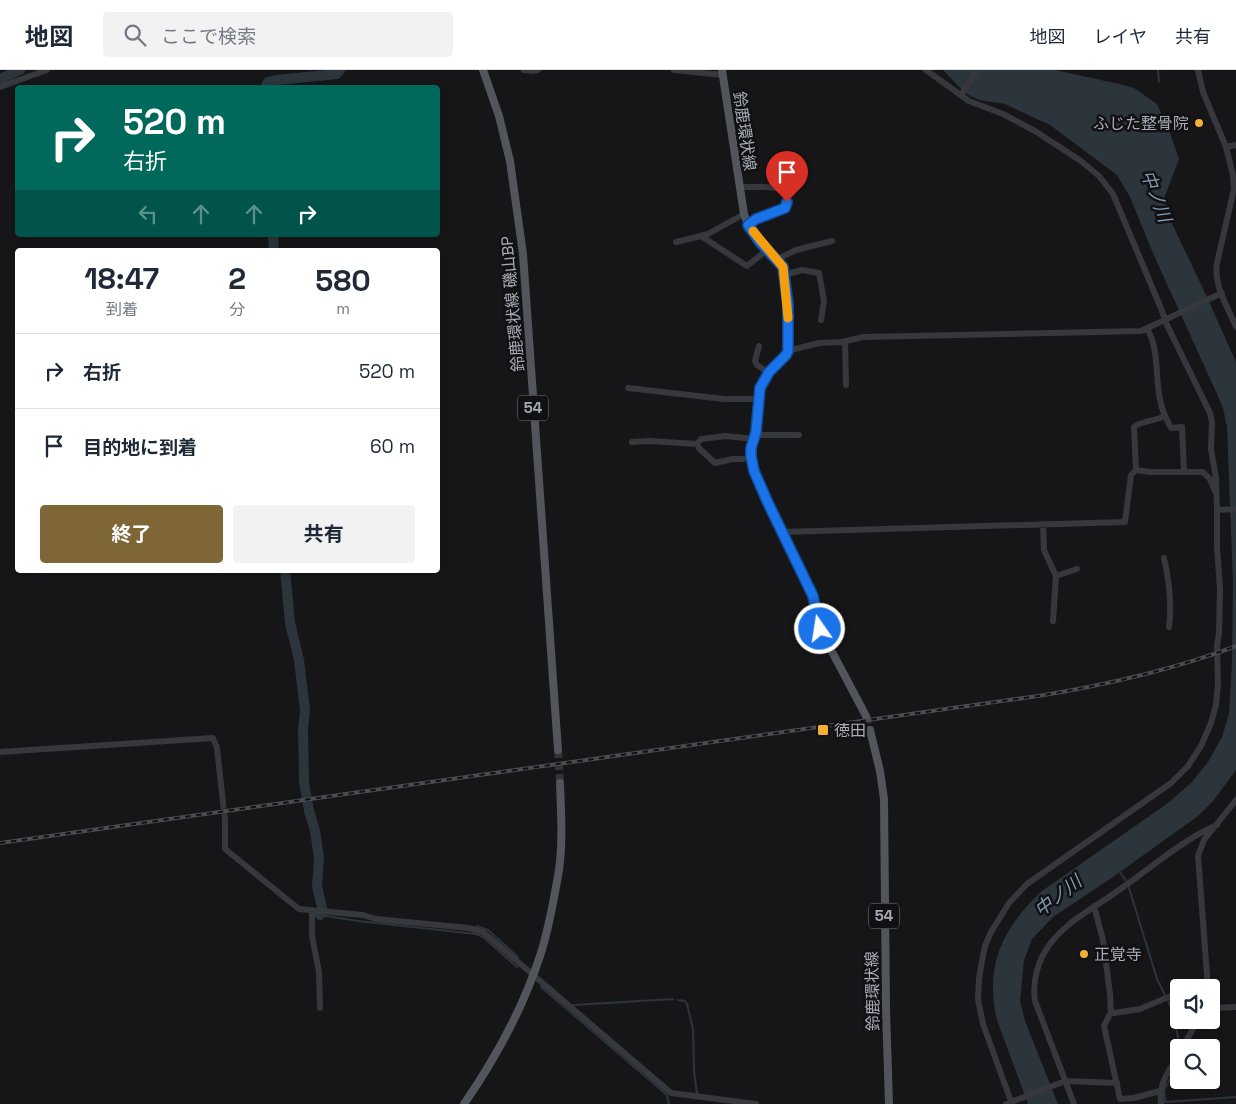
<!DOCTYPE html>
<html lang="ja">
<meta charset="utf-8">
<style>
body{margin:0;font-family:"Space Grotesk","Noto Sans JP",sans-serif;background:#f2f2f3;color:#1f2937;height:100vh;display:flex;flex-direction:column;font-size:19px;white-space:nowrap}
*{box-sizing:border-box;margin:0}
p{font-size:16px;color:#747a83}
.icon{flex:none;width:28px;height:28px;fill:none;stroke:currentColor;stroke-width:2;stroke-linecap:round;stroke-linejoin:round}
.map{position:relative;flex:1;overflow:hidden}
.panel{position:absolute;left:15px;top:178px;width:425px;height:325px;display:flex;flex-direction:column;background:#fff;border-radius:5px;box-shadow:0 2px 8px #0003}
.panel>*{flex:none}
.guide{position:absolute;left:15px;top:15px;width:425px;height:152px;border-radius:5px;box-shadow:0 2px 8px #0003;background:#00695c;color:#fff;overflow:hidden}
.buttons{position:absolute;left:1170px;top:909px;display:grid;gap:10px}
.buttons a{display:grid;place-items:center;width:50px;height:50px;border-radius:5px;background:#fff;box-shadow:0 2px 8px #0003;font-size:25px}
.pin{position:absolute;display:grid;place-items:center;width:42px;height:42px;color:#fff;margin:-51px -21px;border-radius:50% 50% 50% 0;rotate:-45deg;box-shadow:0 0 5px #0007}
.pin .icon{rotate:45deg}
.me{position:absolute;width:55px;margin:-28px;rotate:347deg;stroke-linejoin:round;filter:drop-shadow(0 0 4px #0008)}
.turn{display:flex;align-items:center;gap:18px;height:105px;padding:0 25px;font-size:22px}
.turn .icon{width:65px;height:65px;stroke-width:2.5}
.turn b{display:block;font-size:35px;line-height:42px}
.lanes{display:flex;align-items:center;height:48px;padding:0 25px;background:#0003;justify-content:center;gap:25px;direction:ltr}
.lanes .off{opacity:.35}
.eta{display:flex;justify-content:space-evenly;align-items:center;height:85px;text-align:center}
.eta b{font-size:30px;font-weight:700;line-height:35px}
.action{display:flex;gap:10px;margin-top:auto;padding:10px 25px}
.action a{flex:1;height:58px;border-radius:5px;background:#7e6636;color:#fff;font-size:20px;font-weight:700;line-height:58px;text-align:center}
.action a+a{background:#f2f2f3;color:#1f2937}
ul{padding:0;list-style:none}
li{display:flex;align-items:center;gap:15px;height:75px;padding:0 25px;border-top:1px solid #e0e1e3}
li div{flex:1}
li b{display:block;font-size:19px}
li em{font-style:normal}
header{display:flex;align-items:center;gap:30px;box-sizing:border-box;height:70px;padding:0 25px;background:#fff;border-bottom:1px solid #e0e1e3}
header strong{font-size:24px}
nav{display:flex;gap:28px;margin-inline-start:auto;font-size:18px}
.search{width:350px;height:45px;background:#f2f2f3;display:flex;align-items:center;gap:12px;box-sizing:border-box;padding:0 18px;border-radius:5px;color:#747a83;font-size:19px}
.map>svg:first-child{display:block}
</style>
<header>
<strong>地図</strong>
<div class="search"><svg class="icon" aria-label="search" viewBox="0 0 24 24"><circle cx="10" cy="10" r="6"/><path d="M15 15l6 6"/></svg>ここで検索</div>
<nav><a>地図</a><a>レイヤ</a><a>共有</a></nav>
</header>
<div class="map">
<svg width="1236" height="1034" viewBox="0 0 1236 1034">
<rect width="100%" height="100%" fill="#161618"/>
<!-- water -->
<path fill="#2c353c" d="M943 0H1055L1119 14 1134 18 1157 34 1170 63 1179 89 1165 126 1167 143 1206 225 1236 292V700L1213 731 1198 746 1110 809 1053 847 1032 869 1024 890 1020 931 1025 951 1058 1034H1028L997 950C984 896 1003 857 1042 821L1168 733 1191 713 1208 692 1222 667 1229 644 1232 593 1233 512 1227 357 1223 338 1217 324 1153 183 1130 127 1117 105 1050 55 1005 34 980 30 970 26 961 19Z"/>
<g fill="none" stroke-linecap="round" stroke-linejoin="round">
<!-- stream -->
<path stroke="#2c353c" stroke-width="2" d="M1158 0 1159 12
M1119 801 1126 811
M1129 818 1157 909 1172 939 1179 972 1182 976
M320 845 358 851 476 864 483 867 517 897
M477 856 488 860 518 887
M541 917 667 1025 669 1034
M678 930 685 931 687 934 693 959 694 1001 697 1024
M573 935 673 929
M1179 993 1164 1020 1165 1032 1236 1027"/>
<!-- river -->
<path stroke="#2c353c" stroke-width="10" d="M0 9 20 0
M265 18 268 12 276 10 337 4 340 0
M273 165 274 180
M285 500 290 553 299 590 305 640 303 659 304 712 309 741 315 761 319 788 317 816 322 837 320 845"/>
<!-- minor-tunnel -->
<path stroke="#333438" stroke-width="6" stroke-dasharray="6 3" stroke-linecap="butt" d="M223 733 225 749"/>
<!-- major-tunnel -->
<path stroke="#333438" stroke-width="8" stroke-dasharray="8 4" stroke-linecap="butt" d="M866 646 870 660
M558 680 560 713"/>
<!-- minor -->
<path stroke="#37383d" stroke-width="6" d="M524 0 533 1 538 0
M674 0 723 5
M926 0 969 31 1003 44 1035 61 1081 91 1099 106 1113 124 1160 236 1167 255 1210 343 1212 352 1211 379 1216 408 1217 440 1236 439
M1198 0 1203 22 1226 77 1233 105 1234 119 1217 193C1213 215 1228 237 1236 257
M0 17 47 0
M961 25 977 0
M1226 77 1236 75
M739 117H765L786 119 787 132 785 138 757 149 748 155
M701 166 708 164 744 144
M676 172 701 166 747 196 767 180
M776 190 796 180 832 171
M784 205 802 200 819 203 824 231 821 250
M845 271 846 315
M759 276 755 291 757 295 769 303
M787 281 819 273 842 272 863 267 1141 261 1222 223
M628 318 724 329H758
M1165 346 1171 358 1182 357 1184 401
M756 365H799
M632 372 649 371 697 374 701 369 726 366 754 369
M697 374 699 378 715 393 733 389H743
M1136 400 1134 357C1140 351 1156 351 1165 346 1155 323 1159 300 1154 277 1153 270 1150 264 1147 258
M1043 454 1044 480 1056 506 1053 551
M782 462 1125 452 1131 405 1136 400 1150 402H1203L1210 409 1215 421
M1164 488C1169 510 1172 534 1169 557
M1056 506 1077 499
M0 682 213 668 217 678 223 733
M225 749V779L299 839 363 845 376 849 469 858 483 862 671 1023 756 1034
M1094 836 1103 870 1110 924 1111 942 1104 956 1120 1029 1134 1028 1160 1021
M312 840V866L319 902 320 938
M1208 918 1198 786 1204 770 1236 730
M1211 938 1236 937
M1111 942 1114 943 1140 939 1171 926 1179 929
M1182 978 1198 950
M1006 1034 1065 1011 1117 1013
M1012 1034 983 954 978 929 979 909 982 891 985 876 991 862 1009 833 1027 814 1171 713 1188 696 1201 676 1211 653 1216 635 1218 614 1217 576 1219 563 1220 519 1217 477V440
M1074 1034 1035 931C1032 911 1038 890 1050 874 1068 850 1096 837 1119 820 1150 799 1183 769 1217 755
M1161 1034C1159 1011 1168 1003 1179 984"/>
<!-- major -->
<path stroke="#53555c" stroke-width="8" d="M483 0 499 46 510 91 523 184 558 680
M722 0 744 144 748 155 761 172 783 197 788 235 787 281 765 309 759 318 757 362 751 378V386L755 401 768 433 813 526 820 559 866 646
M870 660 880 701 884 729 886 939 889 1034
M464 1034C495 989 523 938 540 886 549 859 554 829 559 800 563 772 561 742 560 713"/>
<defs>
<path id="rail" d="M0 773 1038 626C1105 615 1172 600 1236 576"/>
</defs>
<!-- rail casing -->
<use href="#rail" stroke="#4a4c52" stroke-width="4"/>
<!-- rail -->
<use href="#rail" stroke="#111113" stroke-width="2" stroke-dasharray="5.5" stroke-linecap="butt"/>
</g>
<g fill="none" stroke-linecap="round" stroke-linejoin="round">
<defs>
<path id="route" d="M787 132 785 138 756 149 748 155 760 172 783 197 788 235V281L786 285 769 302 760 318 756 362 751 378V386L754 401 768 433 813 526 820 559"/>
</defs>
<!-- route casing -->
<use href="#route" stroke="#114b97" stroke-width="12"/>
<!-- route -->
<use href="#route" stroke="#1a73e8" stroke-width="9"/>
<!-- slow -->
<path stroke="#f59e0b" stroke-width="9" d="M753 161 783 197 788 248"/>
</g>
<!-- markers -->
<g fill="#f2b134" stroke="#111113" stroke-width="2">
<circle cx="1199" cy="53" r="5"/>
<rect x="817" y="654" width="12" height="12" rx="2.5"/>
<circle cx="1084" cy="884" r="5"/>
</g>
<g text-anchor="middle" stroke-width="5" stroke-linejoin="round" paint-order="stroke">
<!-- shield labels -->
<g fill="#111113" stroke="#7b7e86" stroke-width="1">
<rect x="518" y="325.5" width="30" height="25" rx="4"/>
<rect x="869" y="833.5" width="30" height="25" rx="4"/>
</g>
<g font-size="15" font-weight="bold" fill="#a8adb8">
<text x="533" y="343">54</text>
<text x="884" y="851">54</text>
</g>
<!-- poi labels -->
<g font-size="16" fill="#a8adb8" stroke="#111113" text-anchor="start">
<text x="1189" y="59" text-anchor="end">ふじた整骨院</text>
<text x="834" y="666">徳田</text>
<text x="1094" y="890">正覚寺</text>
</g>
<!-- street labels -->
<g font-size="16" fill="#a8adb8" stroke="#111113">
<text transform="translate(745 61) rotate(82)" y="6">鈴鹿環状線</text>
<text transform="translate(512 234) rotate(-95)" y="6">鈴鹿環状線 磯山BP</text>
<text transform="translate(872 921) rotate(-91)" y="6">鈴鹿環状線</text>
</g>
<!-- water labels -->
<g font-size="18" font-style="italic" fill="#7f9bb3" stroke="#111113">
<text transform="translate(1156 126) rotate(69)" y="6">中ノ川</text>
<text transform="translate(1058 826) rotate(-38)" y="6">中ノ川</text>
</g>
</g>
</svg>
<div class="buttons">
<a><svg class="icon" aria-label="sound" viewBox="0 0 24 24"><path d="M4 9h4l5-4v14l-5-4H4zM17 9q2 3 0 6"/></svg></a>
<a><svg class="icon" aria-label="search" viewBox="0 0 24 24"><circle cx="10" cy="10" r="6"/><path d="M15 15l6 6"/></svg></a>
</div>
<div class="pin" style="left:787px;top:132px;background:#d93025"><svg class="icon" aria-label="arrive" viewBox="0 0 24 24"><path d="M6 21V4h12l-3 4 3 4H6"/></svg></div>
<svg class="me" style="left:820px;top:559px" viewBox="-20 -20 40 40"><circle r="17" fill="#1a73e8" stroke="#fff" stroke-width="3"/><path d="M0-11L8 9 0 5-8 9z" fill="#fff"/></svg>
<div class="guide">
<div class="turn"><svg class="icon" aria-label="right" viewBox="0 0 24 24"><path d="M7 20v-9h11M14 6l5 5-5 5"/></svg><div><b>520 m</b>右折</div></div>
<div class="lanes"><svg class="icon off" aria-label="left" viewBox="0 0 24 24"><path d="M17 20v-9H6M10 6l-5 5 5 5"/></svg><svg class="icon off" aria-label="ahead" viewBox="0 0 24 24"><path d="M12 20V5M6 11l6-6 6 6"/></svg><svg class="icon off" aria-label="ahead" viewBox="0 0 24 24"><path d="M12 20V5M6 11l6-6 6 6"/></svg><svg class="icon" aria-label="right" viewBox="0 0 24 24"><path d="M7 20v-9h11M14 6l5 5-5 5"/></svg></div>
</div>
<section class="panel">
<div class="eta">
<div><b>18:47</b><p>到着</p></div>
<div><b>2</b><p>分</p></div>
<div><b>580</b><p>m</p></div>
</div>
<ul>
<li><svg class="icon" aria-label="right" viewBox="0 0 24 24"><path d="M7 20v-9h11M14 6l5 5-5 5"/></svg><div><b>右折</b></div><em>520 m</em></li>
<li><svg class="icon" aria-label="arrive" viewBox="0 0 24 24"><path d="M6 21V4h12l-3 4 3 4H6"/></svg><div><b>目的地に到着</b></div><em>60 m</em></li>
</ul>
<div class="action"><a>終了</a><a>共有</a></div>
</section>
</div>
